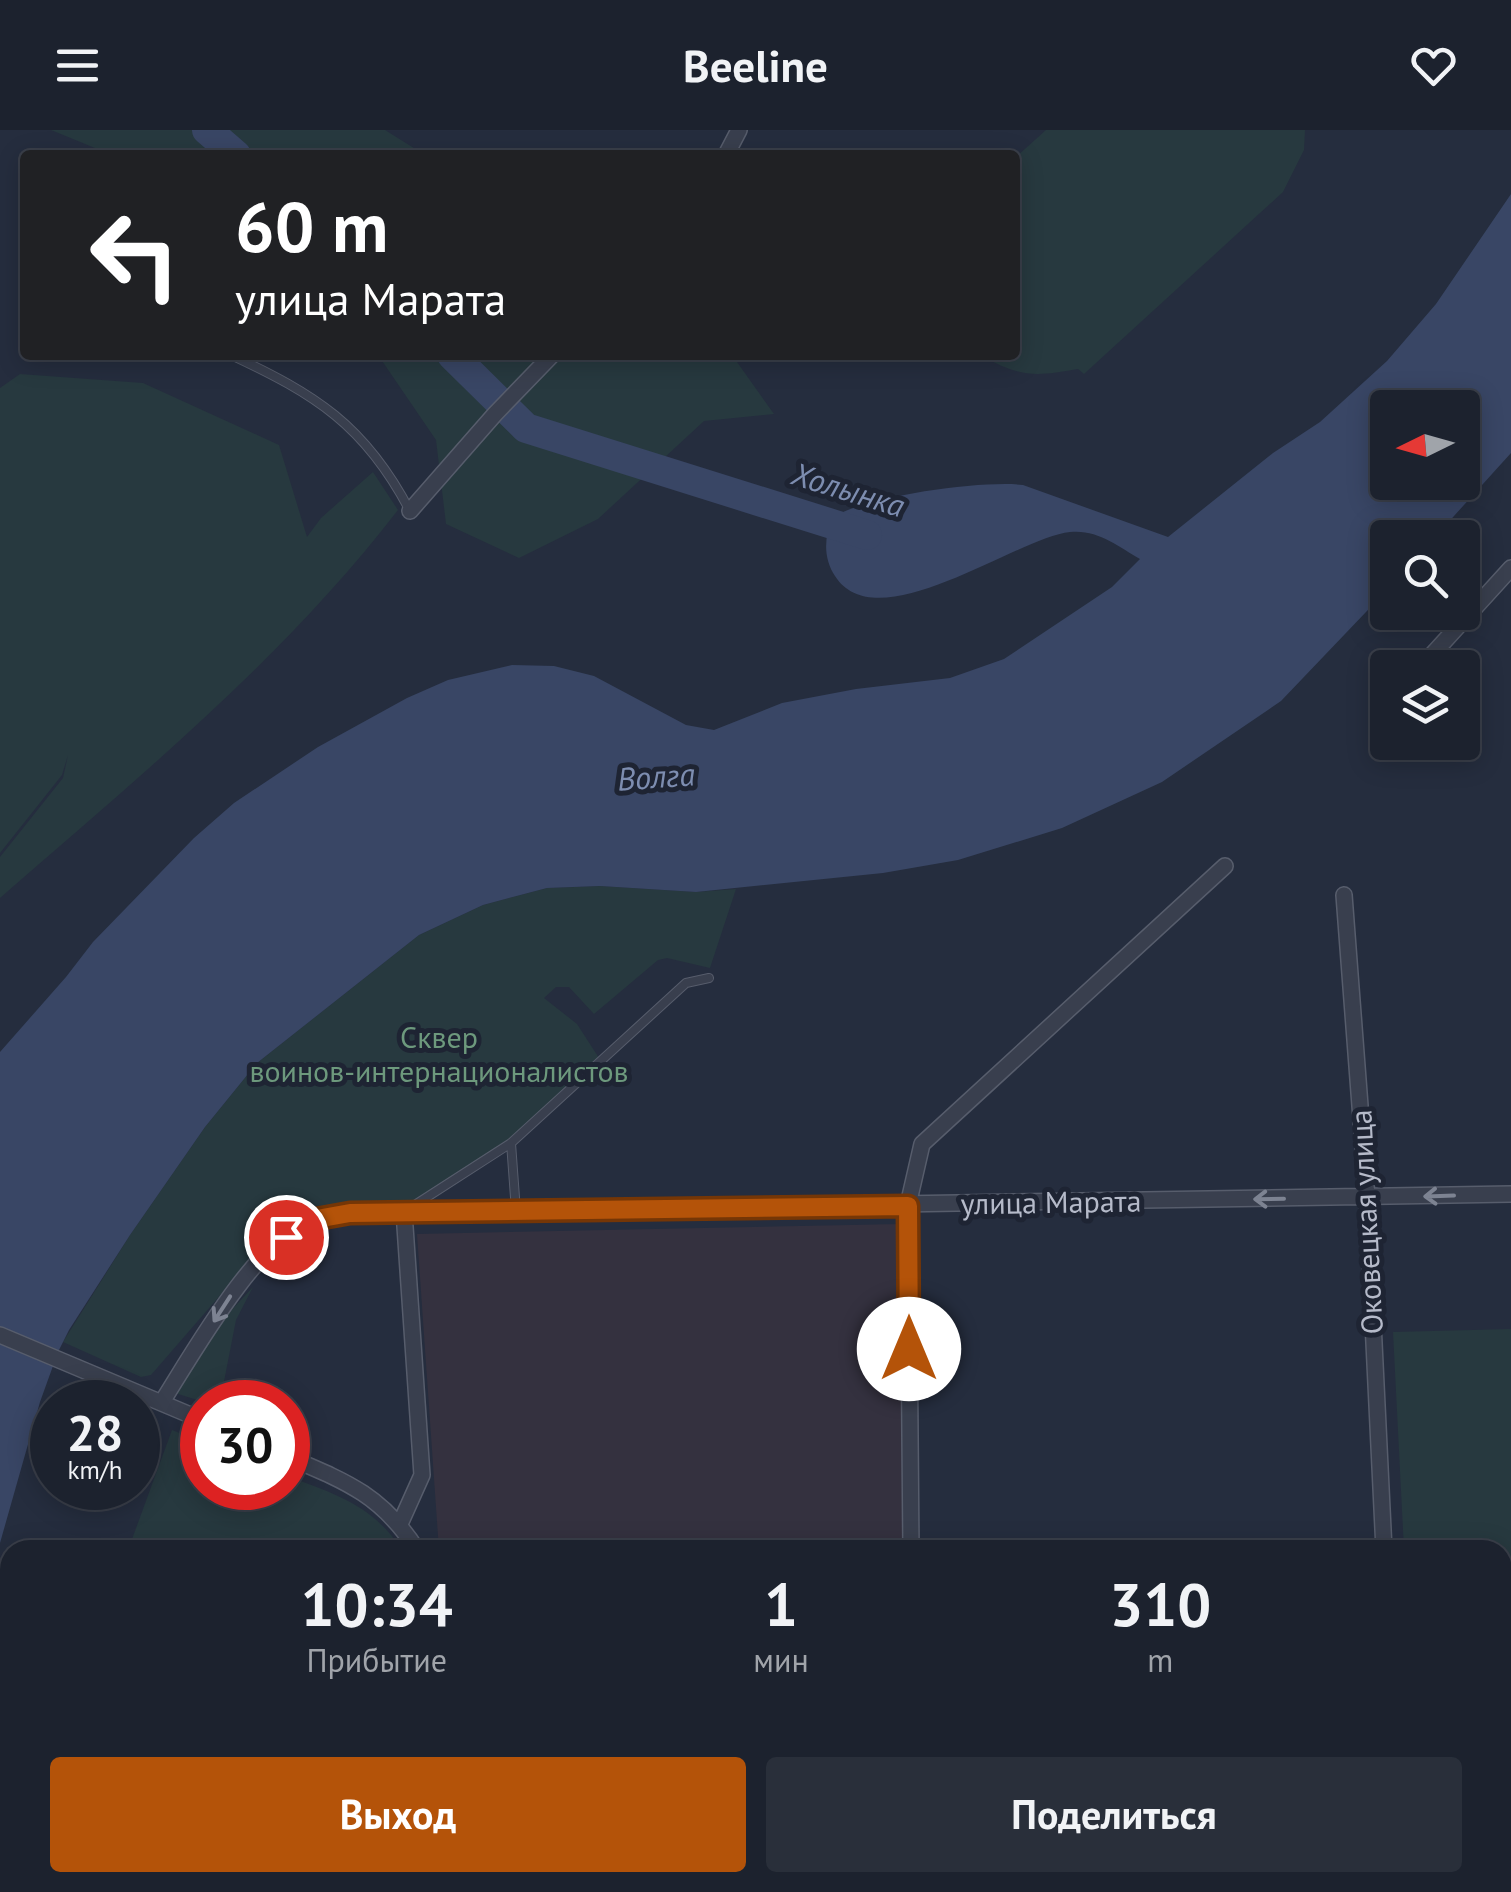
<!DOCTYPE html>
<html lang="ru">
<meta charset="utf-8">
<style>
body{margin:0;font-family:"PT Sans",sans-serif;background:#292f3a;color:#f1f3f6;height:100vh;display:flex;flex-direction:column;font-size:38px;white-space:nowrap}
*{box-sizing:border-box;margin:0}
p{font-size:32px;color:#a0a4aa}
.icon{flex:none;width:55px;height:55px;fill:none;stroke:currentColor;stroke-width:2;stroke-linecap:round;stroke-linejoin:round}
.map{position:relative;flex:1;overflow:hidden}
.side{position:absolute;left:0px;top:1410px;width:1512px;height:352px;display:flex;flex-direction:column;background:#1c222e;border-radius:30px 30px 0 0;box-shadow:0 5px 25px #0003,0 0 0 2px #3a3f4a}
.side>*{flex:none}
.guide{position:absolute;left:20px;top:20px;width:1000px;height:210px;border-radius:10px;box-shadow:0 5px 25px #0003,0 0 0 2px #3a3f4a;background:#202124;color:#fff;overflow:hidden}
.needle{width:65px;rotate:265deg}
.fabs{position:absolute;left:1370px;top:260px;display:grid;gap:20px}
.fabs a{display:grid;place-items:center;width:110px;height:110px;border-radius:10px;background:#1c222e;box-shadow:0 5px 25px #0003,0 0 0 2px #3a3f4a;font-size:50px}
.speed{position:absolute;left:30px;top:1250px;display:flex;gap:20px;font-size:50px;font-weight:700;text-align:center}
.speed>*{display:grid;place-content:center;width:130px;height:130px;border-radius:50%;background:#1c222e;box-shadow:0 5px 25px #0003,0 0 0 2px #3a3f4a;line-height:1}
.speed small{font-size:25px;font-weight:400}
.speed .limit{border:15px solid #d22;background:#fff;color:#111}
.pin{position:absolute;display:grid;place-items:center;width:85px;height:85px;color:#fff;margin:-42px;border:5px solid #fff;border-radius:50%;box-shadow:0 2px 10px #0007}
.me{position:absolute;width:110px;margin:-55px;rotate:0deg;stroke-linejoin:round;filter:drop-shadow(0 0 8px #0008)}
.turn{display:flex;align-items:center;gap:35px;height:210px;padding:0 50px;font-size:45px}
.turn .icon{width:130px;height:130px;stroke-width:2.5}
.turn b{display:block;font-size:70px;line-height:85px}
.eta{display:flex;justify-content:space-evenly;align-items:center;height:170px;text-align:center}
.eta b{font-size:60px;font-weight:700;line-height:70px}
.action{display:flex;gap:20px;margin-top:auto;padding:20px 50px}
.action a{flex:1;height:115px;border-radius:10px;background:#b45309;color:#fff;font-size:40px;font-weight:700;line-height:115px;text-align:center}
.action a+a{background:#292f3a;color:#f1f3f6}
header{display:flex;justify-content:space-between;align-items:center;height:130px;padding:0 50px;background:#1c222e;font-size:45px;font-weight:700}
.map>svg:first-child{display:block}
</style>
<header><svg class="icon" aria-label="menu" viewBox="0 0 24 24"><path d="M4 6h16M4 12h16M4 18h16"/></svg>Beeline<svg class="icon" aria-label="heart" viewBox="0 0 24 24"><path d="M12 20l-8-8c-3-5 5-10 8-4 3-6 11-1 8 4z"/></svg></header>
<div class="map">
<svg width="1511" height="1762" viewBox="0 0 1511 1762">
<rect width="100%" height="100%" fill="#252d3e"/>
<!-- medical -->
<path fill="#34313f" d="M901 1094 905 1420H439L417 1104Z"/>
<!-- green -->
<path fill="#27393f" d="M51 0H385L425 25H112Z
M1046 0H1305L1304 20 1283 62 1084 244 1078 239C1034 247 1020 247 980 225H1015V28Z
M378 225H732L774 284 704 291 598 389 519 428 446 394 436 310Z
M20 244 143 253 279 315 307 407 321 388 373 342 398 380C284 528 140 646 0 768V727L63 648 68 625 62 645 0 723V258Z
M600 756 696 762 736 759 710 838 667 828 658 830 594 884 569 857H556L544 868 577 894 599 928 510 1008 413 1073 304 1089 269 1109 151 1245 141 1247 63 1212 130 1105 205 997 257 933 419 805 483 775 547 758Z
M253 1157 236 1190 220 1272H204L178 1264V1256L225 1187Z
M1511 1199V1685H1503L1502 1420H1404L1393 1202Z
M172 1300 202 1312V1358H288V1346C336 1365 372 1374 402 1420H128Z"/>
<!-- water -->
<path fill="#394665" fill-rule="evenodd" d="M1511 64V323L1435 407 1388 408 1387 460 1281 571 1162 652 1062 698 958 730 883 743 696 762 600 756 547 758 483 775 419 805 257 933 205 997 130 1105 69 1200 58 1222 40 1272 0 1413V922L66 847 93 812 194 708 234 673 318 617 407 568 448 550 512 535 554 536 594 546 686 595 714 600 782 573 856 559 950 548 1004 529 1112 457 1140 429C1118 416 1097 399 1070 402 1015 408 877 512 835 446 823 428 824 406 833 387 867 366 983 350 1023 355L1168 407 1273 323 1320 292 1387 231 1436 174ZM1388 278H1462V352H1388Z"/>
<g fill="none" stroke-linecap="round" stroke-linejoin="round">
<!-- river -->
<path stroke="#394665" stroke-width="30" d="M207 0 236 25
M452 225 526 298 867 405"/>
<defs>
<path id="service" d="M231 225C315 264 365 295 410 381
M511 1013 516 1081
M407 1080 511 1013 686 853 709 848"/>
<path id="minor" d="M726 25 739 0
M410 381 495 284 552 225
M1420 538 1511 438
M1344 765 1367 1068 1384 1420
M0 1205 202 1290
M162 1272C193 1223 257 1109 312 1089 324 1085 338 1085 350 1083L1511 1064
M288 1327C345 1351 382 1365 417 1420
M400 1394 422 1345 404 1082
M911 1420 908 1075 922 1014 1225 736
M1502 1716H1511
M925 1752 926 1762
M13 1762 18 1752
M1408 1762V1752"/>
<path id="tertiary" d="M451 1752V1762"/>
</defs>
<!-- service casing -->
<use href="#service" stroke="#575d6c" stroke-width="10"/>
<!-- minor casing -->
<use href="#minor" stroke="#575d6c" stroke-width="18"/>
<!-- tertiary casing -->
<use href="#tertiary" stroke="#575d6c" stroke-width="20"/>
<!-- service -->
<use href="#service" stroke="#393f4e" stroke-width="8"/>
<!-- minor -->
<use href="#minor" stroke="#393f4e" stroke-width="15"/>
<!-- tertiary -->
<use href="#tertiary" stroke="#393f4e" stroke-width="18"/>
</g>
<!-- one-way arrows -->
<defs><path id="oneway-shaft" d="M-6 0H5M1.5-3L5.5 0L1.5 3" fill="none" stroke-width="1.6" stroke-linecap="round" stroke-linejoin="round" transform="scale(2.5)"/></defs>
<g stroke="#7d8392">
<use href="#oneway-shaft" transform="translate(1439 1066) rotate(178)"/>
<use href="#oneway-shaft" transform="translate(1269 1069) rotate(179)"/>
<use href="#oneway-shaft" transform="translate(222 1179) rotate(123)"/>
</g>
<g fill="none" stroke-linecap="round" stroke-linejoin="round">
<defs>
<path id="route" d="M286 1107 311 1090 350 1083 908 1076 909 1219"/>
</defs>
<!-- route casing -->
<use href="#route" stroke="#753606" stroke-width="25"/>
<!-- route -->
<use href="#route" stroke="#b45309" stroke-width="18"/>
</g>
<g text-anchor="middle" stroke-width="10" stroke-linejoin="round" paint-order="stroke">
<!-- park labels -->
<g font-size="30" fill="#6d997d" stroke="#1e2433">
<text x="439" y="918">Сквер<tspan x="439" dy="34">воинов-интернационалистов</tspan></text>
</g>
<!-- street labels -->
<g font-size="30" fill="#b5bac9" stroke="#1e2433">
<text transform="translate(1051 1073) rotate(-1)" y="10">улица Марата</text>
<text transform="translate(1367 1092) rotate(-93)" y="10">Оковецкая улица</text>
</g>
<!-- water labels -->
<g font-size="32" font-style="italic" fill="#7d8db0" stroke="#1e2433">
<text transform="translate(848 360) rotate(17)" y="11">Холынка</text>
<text transform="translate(656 647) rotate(-4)" y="11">Волга</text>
</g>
</g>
</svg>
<div class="fabs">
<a><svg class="needle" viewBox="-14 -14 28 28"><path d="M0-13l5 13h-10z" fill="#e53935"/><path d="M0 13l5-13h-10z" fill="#a0a4aa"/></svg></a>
<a><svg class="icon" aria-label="search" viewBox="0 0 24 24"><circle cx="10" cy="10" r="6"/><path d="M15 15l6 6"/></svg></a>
<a><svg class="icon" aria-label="layers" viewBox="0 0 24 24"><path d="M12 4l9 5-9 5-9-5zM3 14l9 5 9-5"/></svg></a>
</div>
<div class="speed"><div>28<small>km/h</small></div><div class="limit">30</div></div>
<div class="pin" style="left:286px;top:1107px;background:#d93025"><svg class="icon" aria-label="arrive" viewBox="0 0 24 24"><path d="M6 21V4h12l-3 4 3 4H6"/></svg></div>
<svg class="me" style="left:909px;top:1219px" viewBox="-20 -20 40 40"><circle r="19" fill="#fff"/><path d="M0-13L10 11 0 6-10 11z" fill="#b45309"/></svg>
<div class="guide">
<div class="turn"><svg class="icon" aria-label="left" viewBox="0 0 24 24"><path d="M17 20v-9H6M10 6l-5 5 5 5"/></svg><div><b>60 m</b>улица Марата</div></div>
</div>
<section class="side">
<div class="eta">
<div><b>10:34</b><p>Прибытие</p></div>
<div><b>1</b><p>мин</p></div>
<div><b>310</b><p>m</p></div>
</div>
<div class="action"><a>Выход</a><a>Поделиться</a></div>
</section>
</div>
